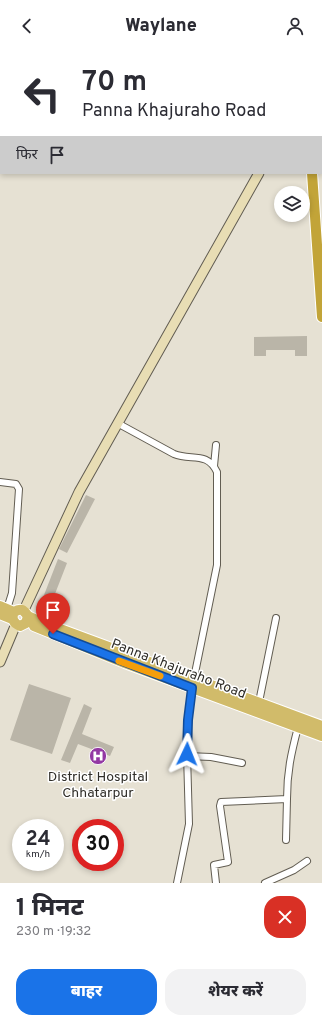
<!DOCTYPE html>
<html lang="hi">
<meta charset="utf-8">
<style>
body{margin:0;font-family:Overpass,"Noto Sans Devanagari",sans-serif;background:#f2f2f3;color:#2b2b33;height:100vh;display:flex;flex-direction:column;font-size:15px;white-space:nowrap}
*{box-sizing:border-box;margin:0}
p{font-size:13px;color:#7c7c81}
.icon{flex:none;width:22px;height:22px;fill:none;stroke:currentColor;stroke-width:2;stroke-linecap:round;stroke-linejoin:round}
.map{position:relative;height:831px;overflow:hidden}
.panel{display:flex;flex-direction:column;background:#fff;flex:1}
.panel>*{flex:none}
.guide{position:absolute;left:0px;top:0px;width:322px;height:122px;box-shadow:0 2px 6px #0003;background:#fff;color:#2b2b33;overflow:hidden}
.buttons{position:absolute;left:274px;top:134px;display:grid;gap:8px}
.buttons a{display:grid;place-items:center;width:36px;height:36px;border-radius:50%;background:#fff;box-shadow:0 2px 6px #0003;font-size:20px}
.speed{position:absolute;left:12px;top:767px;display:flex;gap:8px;font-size:20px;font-weight:700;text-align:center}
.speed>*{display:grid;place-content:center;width:52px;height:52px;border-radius:50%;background:#fff;box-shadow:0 2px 6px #0003;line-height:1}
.speed small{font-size:10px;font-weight:400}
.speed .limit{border:6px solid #d22;background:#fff;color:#111}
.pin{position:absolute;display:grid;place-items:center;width:34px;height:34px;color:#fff;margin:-41px -17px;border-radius:50% 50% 50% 0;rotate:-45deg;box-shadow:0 0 4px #0007}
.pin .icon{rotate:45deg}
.me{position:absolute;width:44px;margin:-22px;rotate:2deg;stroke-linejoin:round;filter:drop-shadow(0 0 3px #0008)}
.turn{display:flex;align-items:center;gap:14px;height:84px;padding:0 16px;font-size:18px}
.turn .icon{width:52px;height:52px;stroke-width:2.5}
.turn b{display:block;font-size:28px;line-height:34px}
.then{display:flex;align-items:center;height:38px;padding:0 16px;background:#0003;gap:8px;font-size:15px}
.round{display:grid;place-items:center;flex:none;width:42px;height:42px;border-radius:16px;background:#f2f2f3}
.summary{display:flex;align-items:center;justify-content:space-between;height:68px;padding:0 16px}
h1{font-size:24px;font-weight:800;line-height:30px}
.button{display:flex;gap:8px;margin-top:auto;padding:8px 16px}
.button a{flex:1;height:46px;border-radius:16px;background:#1a73e8;color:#fff;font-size:16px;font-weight:800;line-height:46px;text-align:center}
.button a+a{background:#f2f2f3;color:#2b2b33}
header{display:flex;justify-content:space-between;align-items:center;height:52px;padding:0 16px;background:#fff;font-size:18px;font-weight:800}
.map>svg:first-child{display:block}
</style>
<header><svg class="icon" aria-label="back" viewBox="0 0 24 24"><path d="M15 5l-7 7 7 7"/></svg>Waylane<svg class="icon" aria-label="person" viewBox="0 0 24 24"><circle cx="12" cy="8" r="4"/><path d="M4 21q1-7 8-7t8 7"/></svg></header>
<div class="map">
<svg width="322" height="831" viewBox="0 0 322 831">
<rect width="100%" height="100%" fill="#e6e1d3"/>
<!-- building -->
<path fill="#bab5a8" d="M307 284V304H295V298H266V304H254V285Z
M86 443 95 447 67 501 59 497Z
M58 507 67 511 53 547 44 543Z
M29 632 71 646 52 702 10 688Z
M84 652 92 656 82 682 114 695 110 704 78 692 70 711 61 708Z"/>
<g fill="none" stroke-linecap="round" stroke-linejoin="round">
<defs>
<path id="minor" d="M7 0V1
M64 0V1
M121 0V1
M159 0V1
M211 1V0
M250 1V0
M0 24H1
M321 28H322
M0 51H1
M0 84 1 83
M119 372 174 402C191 409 207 399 217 420V513L194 626
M214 414 216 393
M0 430 16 432 19 437 12 541 7 557
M259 650 276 566
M187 704 211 705 242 711
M287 747C287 720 291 702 298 675
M177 831 189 772 187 702 188 668 192 636
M216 831 214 813 228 810 220 754 221 750 287 747 286 788
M265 831 294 818 307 809"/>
<path id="secondary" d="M24 558 79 440 259 121
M0 610 16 572"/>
<path id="primary" d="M0 554 14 560
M0 562 12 567
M28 564 26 571 20 574C13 571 11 566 14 560 22 555 24 559 28 564 31 566 37 568 41 570L322 674
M34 574 125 611 322 684"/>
<path id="trunk" d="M310 1V0
M312 121 322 265"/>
</defs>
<!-- minor casing -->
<use href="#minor" stroke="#625d52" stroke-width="8"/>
<!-- secondary casing -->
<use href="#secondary" stroke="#625d52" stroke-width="11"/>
<!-- primary casing -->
<use href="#primary" stroke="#fff" stroke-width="12"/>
<!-- trunk casing -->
<use href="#trunk" stroke="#fff" stroke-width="12"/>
<!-- minor -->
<use href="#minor" stroke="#fff" stroke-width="6"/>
<!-- secondary -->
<use href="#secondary" stroke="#e8ddb4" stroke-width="9"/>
<!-- primary -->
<use href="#primary" stroke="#d1bb6a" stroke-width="10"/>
<!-- trunk -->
<use href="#trunk" stroke="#c2a438" stroke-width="10"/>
</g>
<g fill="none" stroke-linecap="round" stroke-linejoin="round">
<defs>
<path id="route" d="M53 582 192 636 188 668 187 702"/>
</defs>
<!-- route casing -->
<use href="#route" stroke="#114b97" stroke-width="10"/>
<!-- route -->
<use href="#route" stroke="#1a73e8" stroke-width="7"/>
<!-- slow -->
<path stroke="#f59e0b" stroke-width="7" d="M119 609 160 624"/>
</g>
<!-- icons -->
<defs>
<symbol id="hospital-disc" viewBox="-11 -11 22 22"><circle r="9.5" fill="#9338a3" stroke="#fff"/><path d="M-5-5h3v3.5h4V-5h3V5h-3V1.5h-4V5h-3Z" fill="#fff"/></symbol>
</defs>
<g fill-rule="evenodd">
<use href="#hospital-disc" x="88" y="694" width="20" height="20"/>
</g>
<g text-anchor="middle" stroke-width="3" stroke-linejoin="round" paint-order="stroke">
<!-- street labels -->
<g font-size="14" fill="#302e29" stroke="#fff">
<text transform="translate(179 616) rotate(21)" y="5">Panna Khajuraho Road</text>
</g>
<!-- poi labels -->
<g font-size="14" fill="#302e29" stroke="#fff">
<text x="98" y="729">District Hospital<tspan x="98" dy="16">Chhatarpur</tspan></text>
</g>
</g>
</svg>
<div class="buttons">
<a><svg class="icon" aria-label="layers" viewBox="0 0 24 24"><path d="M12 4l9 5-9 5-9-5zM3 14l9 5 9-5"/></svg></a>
</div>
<div class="speed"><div>24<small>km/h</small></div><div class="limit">30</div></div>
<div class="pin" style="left:53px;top:582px;background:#d93025"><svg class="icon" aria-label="arrive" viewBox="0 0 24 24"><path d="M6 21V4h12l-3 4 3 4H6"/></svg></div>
<svg class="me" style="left:187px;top:702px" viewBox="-20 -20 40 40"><path d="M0-17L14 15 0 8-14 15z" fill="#1a73e8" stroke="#fff" stroke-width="4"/></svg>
<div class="guide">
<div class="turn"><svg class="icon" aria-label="left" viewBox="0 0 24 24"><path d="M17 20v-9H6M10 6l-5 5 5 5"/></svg><div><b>70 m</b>Panna Khajuraho Road</div></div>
<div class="then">फिर<svg class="icon" aria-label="arrive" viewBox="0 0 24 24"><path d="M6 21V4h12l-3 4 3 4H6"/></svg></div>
</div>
</div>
<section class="panel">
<div class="summary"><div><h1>1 मिनट</h1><p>230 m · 19:32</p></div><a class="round" style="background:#d93025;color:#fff"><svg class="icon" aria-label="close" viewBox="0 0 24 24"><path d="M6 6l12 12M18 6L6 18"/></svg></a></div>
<div class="button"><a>बाहर</a><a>शेयर करें</a></div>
</section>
